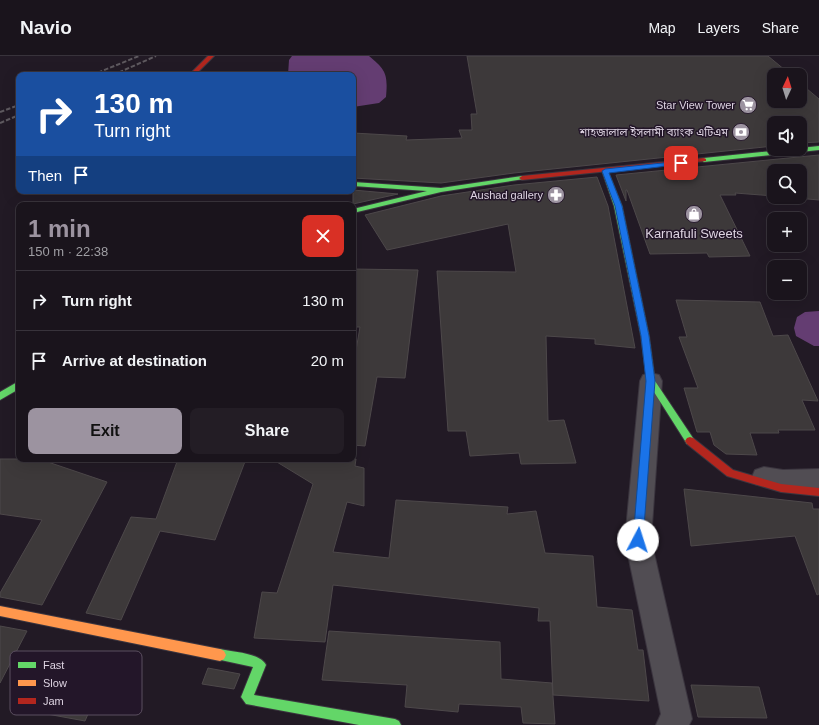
<!DOCTYPE html>
<meta charset="utf-8">
<style>
body{margin:0;font-family:Helvetica,"Noto Sans Bengali",sans-serif;background:#231d25;color:#f1f3f6;height:100vh;display:flex;flex-direction:column;font-size:15px;white-space:nowrap}
*{box-sizing:border-box;margin:0}
p{font-size:13px;color:#9f9ea3}
.icon{flex:none;width:22px;height:22px;fill:none;stroke:currentColor;stroke-width:2;stroke-linecap:round;stroke-linejoin:round}
.map{position:relative;flex:1;overflow:hidden}
.side{position:absolute;left:16px;top:146px;width:340px;height:260px;display:flex;flex-direction:column;background:#1a141c;border-radius:8px;box-shadow:0 4px 16px #0002,0 0 0 1px #38333b}
.side>*{flex:none}
.hud{position:absolute;left:16px;top:16px;width:340px;height:122px;border-radius:8px;box-shadow:0 4px 16px #0002,0 0 0 1px #38333b;background:#1a4fa0;color:#fff;overflow:hidden}
.needle{width:26px;rotate:4deg}
.controls{position:absolute;left:767px;top:12px;display:grid;gap:8px}
.controls a{display:grid;place-items:center;width:40px;height:40px;border-radius:8px;background:#1a141c;box-shadow:0 4px 16px #0002,0 0 0 1px #38333b;font-size:20px}
.pin{position:absolute;display:grid;place-items:center;width:34px;height:34px;color:#fff;margin:-17px;border-radius:8px;box-shadow:0 2px 6px #0006}
.me{position:absolute;width:44px;margin:-22px;rotate:5deg;stroke-linejoin:round;filter:drop-shadow(0 0 3px #0008)}
.turn{display:flex;align-items:center;gap:14px;height:84px;padding:0 12px;font-size:18px}
.turn .icon{width:52px;height:52px;stroke-width:2.5}
.turn b{display:block;font-size:28px;line-height:34px}
.then{display:flex;align-items:center;height:38px;padding:0 12px;background:#0003;gap:8px;font-size:15px}
.round{display:grid;place-items:center;flex:none;width:42px;height:42px;border-radius:8px;background:#231d25}
.summary{display:flex;align-items:center;justify-content:space-between;height:68px;padding:0 12px}
h1{font-size:24px;font-weight:700;line-height:30px;color:#9c93a0}
.button{display:flex;gap:8px;margin-top:auto;padding:8px 12px}
.button a{flex:1;height:46px;border-radius:8px;background:#9c93a0;color:#111;font-size:16px;font-weight:700;line-height:46px;text-align:center}
.button a+a{background:#231d25;color:#f1f3f6}
ul{padding:0;list-style:none}
li{display:flex;align-items:center;gap:12px;height:60px;padding:0 12px;border-top:1px solid #38333b}
li div{flex:1}
li b{display:block;font-size:15px}
li em{font-style:normal}
header{display:flex;align-items:center;gap:24px;box-sizing:border-box;height:56px;padding:0 20px;background:#1a141c;border-bottom:1px solid #38333b}
header strong{font-size:19px}
nav{display:flex;gap:22px;margin-inline-start:auto;font-size:14px}
.map>svg:first-child{display:block}
</style>
<header>
<strong>Navio</strong>
<nav><a>Map</a><a>Layers</a><a>Share</a></nav>
</header>
<div class="map">
<svg width="819" height="669" viewBox="0 0 819 669">
<rect width="100%" height="100%" fill="#221a25"/>
<!-- water -->
<path fill="#643d72" d="M292 0H369C386 14 388 18 386 41L379 47 353 51V19H288L289 4Z
M819 255V290H814L796 280 794 272 797 261 805 256Z"/>
<!-- building -->
<path fill="#3d393a" stroke="#4d484a" d="M467 0H768L791 19H774V45H800V27L819 43V86L800 87V67H774V90L514 117 441 127 353 122V77L407 80 406 84 462 82 459 74H472L471 58H477Z
M819 99V144L785 141H800V115H774V140L735 137 736 139H720L750 200 709 201 707 197 650 198 627 134H626V145L616 119Z
M597 121 608 150 635 292 595 288V283L546 280 548 365 564 364 576 407 521 408 519 397 470 400 466 375H448L437 215 516 216 508 168 387 194 365 159 441 140 514 129Z
M353 134 398 138 353 148Z
M353 213 418 214 405 322 377 321 365 390 353 389V312L360 271H353Z
M676 244 760 246 773 280 788 279 818 345 802 344 815 374H778L779 377H750L757 399 726 398 714 389 710 376H697L684 332H698L679 281H687Z
M0 403H39L107 426 42 549 0 541V537L42 464 0 458Z
M178 403H246L215 484 160 475 121 564 86 557 131 461 156 463Z
M272 403H356L355 410 364 412V450L347 446 333 496 389 502 396 444 508 451 507 458 536 455 545 497 593 500 597 551 632 554 638 594H643L649 645 553 639 550 565H538L539 552 333 529 325 586 254 582 262 536 277 537 313 428Z
M684 433 812 447 813 453H819V538L817 539 795 480 691 490Z
M0 570 27 575 0 627Z
M329 575 500 586 501 623 552 627 555 668 523 667 521 651 459 648 458 656 405 651 407 629 322 624Z
M208 612 240 618 234 633 202 628Z
M69 615 104 621 85 665 47 658Z
M691 629 759 631 767 662 698 661Z"/>
<g fill="none" stroke-linecap="round" stroke-linejoin="round">
<defs>
<path id="street" d="M651 317 659 319 662 325 651 484 692 663 689 669H656L661 658 625 484 640 325 643 319Z
M764 411 783 414 819 413V433L783 434 755 428 752 421 755 414Z"/>
<path id="fast" d="M819 90V94L704 106 701 104 704 102Z
M605 113 608 115 622 150 649 280 655 325 695 385 693 388H687L647 325 641 280 614 150 602 115Z
M522 120 524 121V123L441 136 353 157V153L427 135 353 130V126L441 132Z
M19 325V333L0 344V336Z
M220 593C233 596 261 597 266 609L254 639 395 663 399 665 401 669H359L246 648 241 641 253 611 216 603 214 599 216 595Z"/>
<path id="slow" d="M0 550 220 593 224 595 226 599 224 603 220 605 0 560Z"/>
<path id="jam" d="M208 0H214L195 19H189Z
M704 102 706 103V105L522 124 519 122 522 120Z
M690 381 693 382 733 414 781 428 819 432V440L781 436 727 420 687 388 685 385 687 382Z"/>
</defs>
<!-- street casing -->
<use href="#street" stroke="#3b353f" stroke-width="2"/>
<!-- fast casing -->
<use href="#fast" stroke="#3b353f" stroke-width="2"/>
<!-- slow casing -->
<use href="#slow" stroke="#3b353f" stroke-width="2"/>
<!-- jam casing -->
<use href="#jam" stroke="#3b353f" stroke-width="2"/>
<!-- street -->
<use href="#street" fill="#514d53" fill-rule="evenodd"/>
<!-- fast -->
<use href="#fast" fill="#63d668" fill-rule="evenodd"/>
<!-- slow -->
<use href="#slow" fill="#ff974d" fill-rule="evenodd"/>
<!-- jam -->
<use href="#jam" fill="#b3261e" fill-rule="evenodd"/>
<!-- rail -->
<path stroke="#5e595f" stroke-width="2" stroke-dasharray="4.5 2" stroke-linecap="butt" d="M92 19 139 0
M113 19 156 0
M0 56 19 49
M0 67 19 59"/>
</g>
<!-- route -->
<path fill="#1a73e8" stroke="#114b97" d="M681 105H684V108L609 117 622 150 649 280 655 325 643 484 642 487H634L633 484 646 325 641 280 615 150 602 115 605 113Z"/>
<!-- icons -->
<defs>
<symbol id="supermarket-disc" viewBox="-11 -11 22 22"><circle r="9.5" fill="#9c93a0" stroke="#231629"/><path d="M-6-5.5h2.5l.6 2H6L4.5 2H-2.5L-4.4-4H-6ZM-1.5 3.2a1.3 1.3 0 1 0 .1 0ZM3 3.2a1.3 1.3 0 1 0 .1 0Z" fill="#fff"/></symbol>
<symbol id="bank-disc" viewBox="-11 -11 22 22"><circle r="9.5" fill="#9c93a0" stroke="#231629"/><path d="M-6-4H6V4H-6ZM0-2.3a2.3 2.3 0 1 0 0 4.6a2.3 2.3 0 1 0 0-4.6Z" fill="#fff"/></symbol>
<symbol id="pharmacy-disc" viewBox="-11 -11 22 22"><circle r="9.5" fill="#9c93a0" stroke="#231629"/><path d="M-2-6h4v4h4v4h-4v4h-4v-4h-4v-4h4Z" fill="#fff"/></symbol>
<symbol id="shop-disc" viewBox="-11 -11 22 22"><circle r="9.5" fill="#9c93a0" stroke="#231629"/><path d="M-5-2.5h2.3a2.7 3.5 0 0 1 5.4 0H5L5.5 6h-11ZM-1.5-2.5h3a1.5 2.3 0 0 0-3 0Z" fill="#fff"/></symbol>
</defs>
<g fill-rule="evenodd">
<use href="#supermarket-disc" x="738" y="39" width="20" height="20"/>
<use href="#bank-disc" x="731" y="66" width="20" height="20"/>
<use href="#pharmacy-disc" x="546" y="129" width="20" height="20"/>
<use href="#shop-disc" x="684" y="148" width="20" height="20"/>
</g>
<g text-anchor="middle" stroke-width="3" stroke-linejoin="round" paint-order="stroke">
<!-- far-poi labels -->
<g font-size="11" fill="#ded4e2" stroke="#231629" text-anchor="end">
<text x="735" y="53">Star View Tower</text>
<text x="728" y="80">শাহজালাল ইসলামী ব্যাংক এটিএম</text>
<text x="543" y="143">Aushad gallery</text>
</g>
<!-- poi labels -->
<g font-size="13" fill="#ded4e2" stroke="#231629">
<text x="694" y="182">Karnafuli Sweets</text>
</g>
</g>
<!-- legend -->
<rect x="10" y="595" width="132" height="64" rx="6" fill="#231629" stroke="#5b4f60" stroke-width="1"/>
<rect x="18" y="606" width="18" height="6" fill="#63d668"/>
<rect x="18" y="624" width="18" height="6" fill="#ff974d"/>
<rect x="18" y="642" width="18" height="6" fill="#b3261e"/>
<g font-size="11" fill="#ded4e2">
<text x="43" y="613">Fast</text>
<text x="43" y="631">Slow</text>
<text x="43" y="649">Jam</text>
</g>
</svg>
<div class="controls">
<a><svg class="needle" viewBox="-14 -14 28 28"><path d="M0-13l5 13h-10z" fill="#e53935"/><path d="M0 13l5-13h-10z" fill="#9f9ea3"/></svg></a>
<a><svg class="icon" aria-label="sound" viewBox="0 0 24 24"><path d="M4 9h4l5-4v14l-5-4H4zM17 9q2 3 0 6"/></svg></a>
<a><svg class="icon" aria-label="search" viewBox="0 0 24 24"><circle cx="10" cy="10" r="6"/><path d="M15 15l6 6"/></svg></a>
<a>+</a>
<a>−</a>
</div>
<div class="pin" style="left:681px;top:107px;background:#d93025"><svg class="icon" aria-label="arrive" viewBox="0 0 24 24"><path d="M6 21V4h12l-3 4 3 4H6"/></svg></div>
<svg class="me" style="left:638px;top:484px" viewBox="-20 -20 40 40"><circle r="19" fill="#fff"/><path d="M0-13L10 11 0 6-10 11z" fill="#1a73e8"/></svg>
<div class="hud">
<div class="turn"><svg class="icon" aria-label="right" viewBox="0 0 24 24"><path d="M7 20v-9h11M14 6l5 5-5 5"/></svg><div><b>130 m</b>Turn right</div></div>
<div class="then">Then<svg class="icon" aria-label="arrive" viewBox="0 0 24 24"><path d="M6 21V4h12l-3 4 3 4H6"/></svg></div>
</div>
<section class="side">
<div class="summary"><div><h1>1 min</h1><p>150 m · 22:38</p></div><a class="round" style="background:#d93025;color:#fff"><svg class="icon" aria-label="close" viewBox="0 0 24 24"><path d="M6 6l12 12M18 6L6 18"/></svg></a></div>
<ul>
<li><svg class="icon" aria-label="right" viewBox="0 0 24 24"><path d="M7 20v-9h11M14 6l5 5-5 5"/></svg><div><b>Turn right</b></div><em>130 m</em></li>
<li><svg class="icon" aria-label="arrive" viewBox="0 0 24 24"><path d="M6 21V4h12l-3 4 3 4H6"/></svg><div><b>Arrive at destination</b></div><em>20 m</em></li>
</ul>
<div class="button"><a>Exit</a><a>Share</a></div>
</section>
</div>
